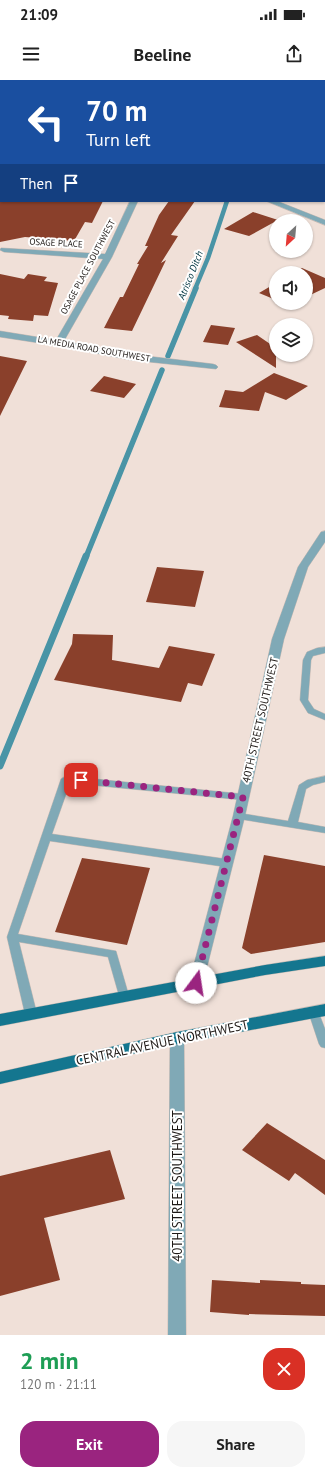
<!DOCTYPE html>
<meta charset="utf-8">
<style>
body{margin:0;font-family:"PT Sans",sans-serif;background:#f6f6f6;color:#222;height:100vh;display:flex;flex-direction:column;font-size:15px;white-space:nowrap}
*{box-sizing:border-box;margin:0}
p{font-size:13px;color:#767676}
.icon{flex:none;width:22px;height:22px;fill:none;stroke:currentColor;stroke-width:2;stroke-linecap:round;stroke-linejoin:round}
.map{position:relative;height:1255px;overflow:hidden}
.details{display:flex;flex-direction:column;background:#fff;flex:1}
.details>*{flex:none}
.hud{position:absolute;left:0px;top:0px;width:325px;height:122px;box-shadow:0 1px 3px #0004;background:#1a4fa0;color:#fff;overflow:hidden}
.needle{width:26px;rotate:206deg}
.fabs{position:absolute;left:269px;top:134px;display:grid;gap:8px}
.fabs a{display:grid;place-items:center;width:44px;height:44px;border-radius:50%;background:#fff;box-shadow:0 1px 3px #0004;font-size:20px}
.pin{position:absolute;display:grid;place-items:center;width:34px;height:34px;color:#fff;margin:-17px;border-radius:8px;box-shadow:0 2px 6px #0006}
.me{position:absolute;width:44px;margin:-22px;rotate:14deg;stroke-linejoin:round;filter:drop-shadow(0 0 3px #0008)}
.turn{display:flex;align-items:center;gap:14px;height:84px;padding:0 20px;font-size:18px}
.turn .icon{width:52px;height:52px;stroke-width:2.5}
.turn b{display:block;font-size:28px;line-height:34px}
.then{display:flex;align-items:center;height:38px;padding:0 20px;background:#0003;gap:8px;font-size:15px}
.round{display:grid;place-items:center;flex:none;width:42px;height:42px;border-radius:16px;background:#f6f6f6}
.overview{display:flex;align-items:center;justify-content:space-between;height:68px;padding:0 20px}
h1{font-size:24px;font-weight:700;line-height:30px;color:#1e9e55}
.button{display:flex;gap:8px;margin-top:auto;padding:8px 20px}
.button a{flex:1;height:46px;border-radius:16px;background:#9a247f;color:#fff;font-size:16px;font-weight:700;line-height:46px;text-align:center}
.button a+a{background:#f6f6f6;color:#222}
.status{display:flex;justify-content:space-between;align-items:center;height:28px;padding:0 20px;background:#fff;direction:ltr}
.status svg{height:11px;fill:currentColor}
header{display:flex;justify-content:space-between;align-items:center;height:52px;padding:0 20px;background:#fff;font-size:18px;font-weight:700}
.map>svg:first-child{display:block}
</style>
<div class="status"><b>21:09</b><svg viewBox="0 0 49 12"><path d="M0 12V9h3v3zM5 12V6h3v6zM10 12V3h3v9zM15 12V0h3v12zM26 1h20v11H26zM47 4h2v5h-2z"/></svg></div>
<header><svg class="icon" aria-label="menu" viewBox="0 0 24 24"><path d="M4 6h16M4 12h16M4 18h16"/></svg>Beeline<svg class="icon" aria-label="share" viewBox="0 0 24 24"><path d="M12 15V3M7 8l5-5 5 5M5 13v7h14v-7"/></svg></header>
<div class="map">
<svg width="325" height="1255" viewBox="0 0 325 1255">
<rect width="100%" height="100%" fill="#f0e0d8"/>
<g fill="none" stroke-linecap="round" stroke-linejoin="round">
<!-- stream-far2 -->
<path stroke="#4994a6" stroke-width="4.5" d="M195 209 208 178 227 121"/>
<!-- stream-far1 -->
<path stroke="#4994a6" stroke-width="5.5" d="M168 276 196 208
M86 477 162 290"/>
<!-- stream -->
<path stroke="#4994a6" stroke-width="7" d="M0 686 86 476"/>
</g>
<!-- building -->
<path fill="#8a402b" d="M0 121H103L92 143 85 142 74 161 25 157 0 162Z
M169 121H195L171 155 178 156 161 183 166 180 132 251 104 248 120 217H123L139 184H137L148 166H145L159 135Z
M253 132 278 140 249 156 224 149Z
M302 188 325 198V208L306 217V193H294Z
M0 194 24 199 28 194 47 197 44 201 58 203 48 236 34 235 33 241 8 239 9 236 0 235Z
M276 203V220L259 213Z
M211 245 235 248 228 265 203 262Z
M257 255 276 268V288L236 262Z
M0 276 27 281 0 336Z
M274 293 308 306 286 320 265 312 259 331 219 327 225 310 243 312Z
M104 296 136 304 124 318 90 311Z
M157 487 204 491 195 527 146 522Z
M73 554 113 555 112 580 159 588 169 566 215 574 202 606 188 603 181 622 54 600 72 564Z
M264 775 325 786V862L251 874 242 868Z
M82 778 150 788 127 865 55 852Z
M267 1043 325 1080V1115L295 1093 289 1101 242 1070Z
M110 1070 125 1119 44 1138 60 1200 0 1216V1096Z
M212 1200 260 1203V1200L301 1202V1204L325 1205V1236L249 1234V1235L210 1232Z"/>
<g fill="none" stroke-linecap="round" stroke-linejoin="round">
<defs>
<path id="service" d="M325 567V573L313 576 311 580 308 620 314 629 325 634V640L308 633 300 620 303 580 307 572 317 568Z
M66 696 243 714 248 717 243 720 70 703 52 754 226 779 230 780 231 783 230 786 226 787 50 761 18 854 116 871 129 916 128 919 124 920 120 919 108 877 19 862 37 934 35 937 31 938 27 937 25 934 7 857 61 699Z
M325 696V702L313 705 306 709 298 742 325 747V753L239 739 236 738 234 736 236 734 239 733 288 741 299 705 307 700Z
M313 927 317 928 325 949V968L321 967 319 964 308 931 309 928Z"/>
<path id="minor" d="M148 0H157L148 1Z
M324 18H325V22H324Z
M130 121H138L112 177 64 261 130 274 213 284 216 285 218 287 216 289 130 280 59 266 0 257V251L56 260 103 179 4 172 0 170 1 168 105 174Z
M325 451V462L308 487 284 559 245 736 203 903 201 907 196 909 191 907 189 903 233 736 272 559 298 487 321 452Z
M177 952 182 954 184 958 186 1255H168L170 958 172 954Z"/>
<path id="tertiary" d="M0 0H5V1H1V3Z
M266 121H277L325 140V145Z"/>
<path id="primary" d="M325 876V886L265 895 0 946V934L265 885Z
M325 924V936L177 964 0 1004V992L177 952Z"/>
</defs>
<!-- service casing -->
<use href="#service" stroke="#cabcb5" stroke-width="1"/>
<!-- minor casing -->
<use href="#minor" stroke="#cabcb5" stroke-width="1"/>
<!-- tertiary casing -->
<use href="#tertiary" stroke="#cabcb5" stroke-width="1"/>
<!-- primary casing -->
<use href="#primary" stroke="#cabcb5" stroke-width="1"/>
<!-- service -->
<use href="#service" fill="#80a9b6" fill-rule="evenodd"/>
<!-- minor -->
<use href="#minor" fill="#80a9b6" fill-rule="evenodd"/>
<!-- tertiary -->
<use href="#tertiary" fill="#80a9b6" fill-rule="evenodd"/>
<!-- primary -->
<use href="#primary" fill="#14768f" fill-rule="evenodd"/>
</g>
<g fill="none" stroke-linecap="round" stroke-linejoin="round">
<!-- route -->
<path stroke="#9a247f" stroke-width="7" stroke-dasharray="0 12.6" d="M81 700 243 717 196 903"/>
</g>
<g text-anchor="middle" stroke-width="4" stroke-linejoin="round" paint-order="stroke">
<!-- far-street labels -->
<g font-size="9" fill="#1e1916" stroke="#fff">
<text transform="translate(56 163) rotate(3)" y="3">OSAGE PLACE</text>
<text transform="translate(88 187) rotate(-62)" y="3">OSAGE PLACE SOUTHWEST</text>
<text transform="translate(94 269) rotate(10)" y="3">LA MEDIA ROAD SOUTHWEST</text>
</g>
<!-- far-water labels -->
<g font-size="10" font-style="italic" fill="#003540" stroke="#fff">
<text transform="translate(190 195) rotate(-68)" y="4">Atrisco Ditch</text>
</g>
<!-- street labels -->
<g font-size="11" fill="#1e1916" stroke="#fff">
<text transform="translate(260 640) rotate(-77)" y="4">40TH STREET SOUTHWEST</text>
</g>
<!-- near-street labels -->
<g font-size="13" fill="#1e1916" stroke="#fff">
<text transform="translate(162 962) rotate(-12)" y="5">CENTRAL AVENUE NORTHWEST</text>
<text transform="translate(177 1106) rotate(-90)" y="5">40TH STREET SOUTHWEST</text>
</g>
</g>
</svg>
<div class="fabs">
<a><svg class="needle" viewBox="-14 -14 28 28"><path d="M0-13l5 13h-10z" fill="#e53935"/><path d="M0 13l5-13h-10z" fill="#767676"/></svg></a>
<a><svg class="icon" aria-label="sound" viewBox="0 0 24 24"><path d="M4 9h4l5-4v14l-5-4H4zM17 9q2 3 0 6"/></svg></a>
<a><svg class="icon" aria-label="layers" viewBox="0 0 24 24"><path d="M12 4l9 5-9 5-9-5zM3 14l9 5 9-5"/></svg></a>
</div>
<div class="pin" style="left:81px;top:700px;background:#d93025"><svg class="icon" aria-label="arrive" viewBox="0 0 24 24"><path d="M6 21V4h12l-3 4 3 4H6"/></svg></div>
<svg class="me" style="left:196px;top:903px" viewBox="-20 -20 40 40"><circle r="19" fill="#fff"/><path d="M0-13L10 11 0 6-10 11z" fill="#9a247f"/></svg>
<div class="hud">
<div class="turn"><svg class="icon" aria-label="left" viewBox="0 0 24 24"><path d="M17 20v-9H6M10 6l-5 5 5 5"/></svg><div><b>70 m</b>Turn left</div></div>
<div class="then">Then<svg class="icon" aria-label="arrive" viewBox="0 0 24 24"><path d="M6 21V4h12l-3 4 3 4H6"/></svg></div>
</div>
</div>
<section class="details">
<div class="overview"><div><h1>2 min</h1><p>120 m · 21:11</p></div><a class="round" style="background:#d93025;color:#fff"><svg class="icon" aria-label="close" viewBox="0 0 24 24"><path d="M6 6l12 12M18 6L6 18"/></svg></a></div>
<div class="button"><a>Exit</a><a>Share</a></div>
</section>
